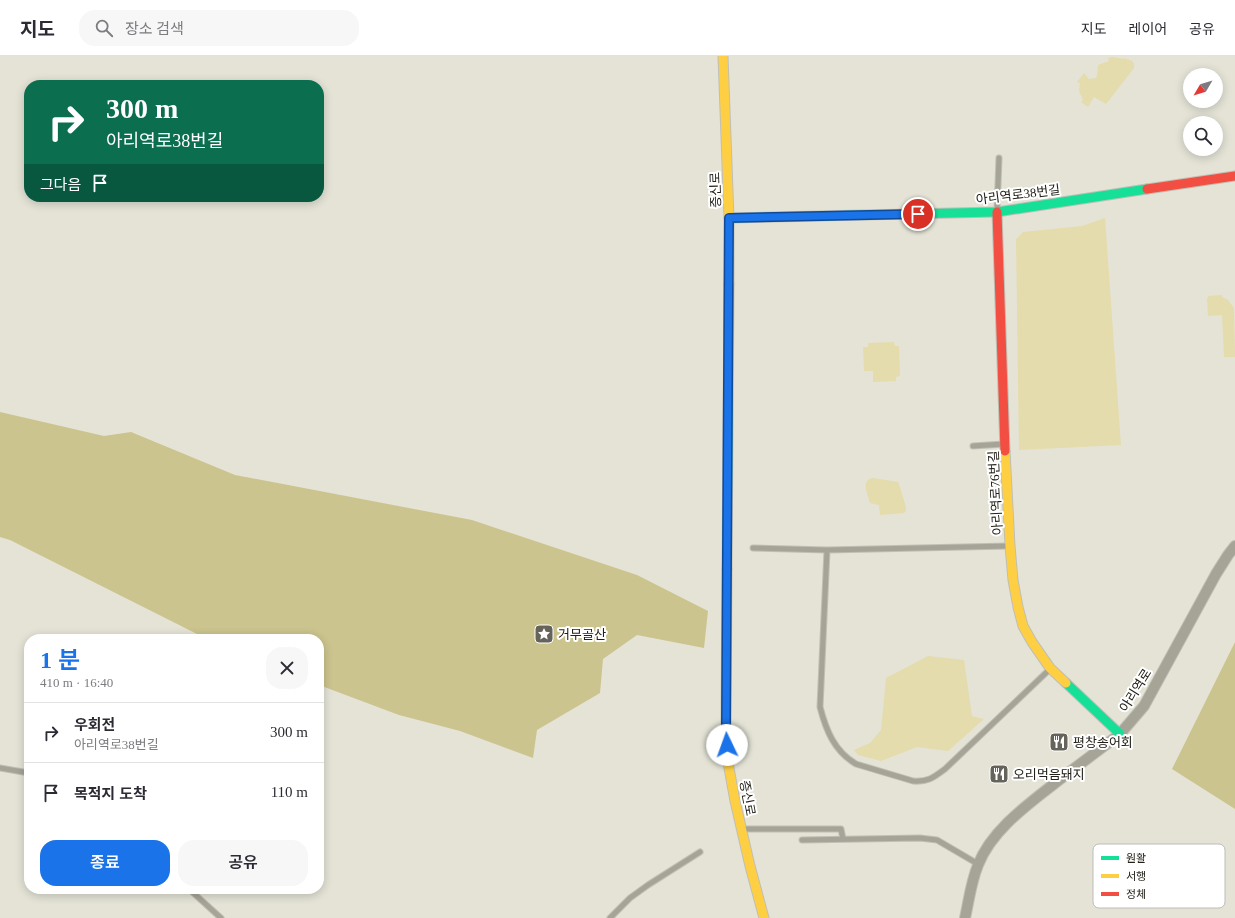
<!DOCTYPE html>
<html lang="ko">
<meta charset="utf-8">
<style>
body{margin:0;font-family:"Times New Roman","Noto Sans KR",serif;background:#f7f7f7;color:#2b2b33;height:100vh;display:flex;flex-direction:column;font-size:15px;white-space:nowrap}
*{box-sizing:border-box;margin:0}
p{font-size:13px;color:#7c7c81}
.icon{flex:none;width:22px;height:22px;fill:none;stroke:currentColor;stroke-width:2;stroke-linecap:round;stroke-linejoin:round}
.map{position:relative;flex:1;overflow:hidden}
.details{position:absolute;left:24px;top:578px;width:300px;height:260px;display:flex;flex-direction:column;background:#fff;border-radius:16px;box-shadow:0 2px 10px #0003}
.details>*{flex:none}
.guide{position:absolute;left:24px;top:24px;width:300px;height:122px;border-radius:16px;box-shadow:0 2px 10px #0003;background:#0b6e4f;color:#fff;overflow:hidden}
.needle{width:26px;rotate:232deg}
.tools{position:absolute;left:1183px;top:12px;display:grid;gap:8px}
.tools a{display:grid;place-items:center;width:40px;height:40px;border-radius:50%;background:#fff;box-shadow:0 2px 10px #0003;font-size:20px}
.pin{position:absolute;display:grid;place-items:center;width:34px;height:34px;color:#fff;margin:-17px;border:2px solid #fff;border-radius:50%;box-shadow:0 1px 4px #0007}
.me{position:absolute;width:44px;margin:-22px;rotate:357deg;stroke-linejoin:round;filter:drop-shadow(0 0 3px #0008)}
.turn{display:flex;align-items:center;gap:14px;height:84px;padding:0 16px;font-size:18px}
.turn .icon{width:52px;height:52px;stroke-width:2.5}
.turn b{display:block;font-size:28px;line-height:34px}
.then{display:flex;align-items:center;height:38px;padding:0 16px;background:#0003;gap:8px;font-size:15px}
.round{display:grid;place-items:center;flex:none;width:42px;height:42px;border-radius:16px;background:#f7f7f7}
.summary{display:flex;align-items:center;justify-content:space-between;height:68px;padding:0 16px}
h1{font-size:24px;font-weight:600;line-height:30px;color:#1a73e8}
.action{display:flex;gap:8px;margin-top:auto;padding:8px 16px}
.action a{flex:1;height:46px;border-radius:16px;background:#1a73e8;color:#fff;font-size:16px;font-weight:600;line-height:46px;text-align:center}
.action a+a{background:#f7f7f7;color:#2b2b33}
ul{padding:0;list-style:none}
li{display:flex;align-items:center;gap:12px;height:60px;padding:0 16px;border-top:1px solid #e1e1e2}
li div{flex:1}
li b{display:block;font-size:15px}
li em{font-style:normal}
header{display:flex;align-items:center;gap:24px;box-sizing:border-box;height:56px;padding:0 20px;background:#fff;border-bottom:1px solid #e1e1e2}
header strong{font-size:19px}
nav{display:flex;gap:22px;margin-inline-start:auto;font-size:14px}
.search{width:280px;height:36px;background:#f7f7f7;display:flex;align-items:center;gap:10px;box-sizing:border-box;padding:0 14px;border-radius:16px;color:#7c7c81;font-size:15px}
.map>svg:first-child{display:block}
</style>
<header>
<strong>지도</strong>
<div class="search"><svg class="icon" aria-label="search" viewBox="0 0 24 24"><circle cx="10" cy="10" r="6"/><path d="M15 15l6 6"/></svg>장소 검색</div>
<nav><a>지도</a><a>레이어</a><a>공유</a></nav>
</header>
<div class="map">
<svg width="1235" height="862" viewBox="0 0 1235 862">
<rect width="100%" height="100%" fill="#e4e3d6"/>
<!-- green -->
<path fill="#e4dcac" d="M1112 1 1124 3V2L1132 5 1134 8V12L1106 48 1094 41 1088 51 1081 46 1083 44 1079 35 1080 27 1077 26 1084 17 1089 23 1096 22 1097 20 1098 9 1109 5 1108 2Z
M1105 162 1121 389 1019 394 1016 183 1023 176 1082 170Z
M1222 239V241L1228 244 1234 252 1235 301H1224L1222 259 1208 260 1207 242H1208V240Z
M894 286 895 290H899L900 320 896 321V325L873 326V315H864L863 291H868V287Z
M873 422 898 426 899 428 906 451V455L904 457 880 459 879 449 870 447C868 439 860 424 873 422Z
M928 600 964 604 972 660 984 663 948 695 917 691 881 705 858 699 854 694 870 687 881 674 886 622Z"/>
<!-- forest -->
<path fill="#ccc48e" d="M0 356 104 380 131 376 235 419 472 464 637 519 708 555 704 592 637 579 603 603 600 637 537 674 533 702 460 675 399 659 319 629V583H207L10 484 0 481Z
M1235 586V753L1172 713Z"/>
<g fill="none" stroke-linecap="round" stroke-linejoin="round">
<defs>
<path id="lane" d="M997 155 999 102
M973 390 1004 388
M753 492 827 494 1009 490
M827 494 820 651C826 674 834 695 856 708L913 725C928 726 933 722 945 713L1050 613
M0 712 29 717
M742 773H841L843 783
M802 784 920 782 937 784 978 808
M189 833 221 862
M610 862 630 842 648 829 700 796"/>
<path id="street" d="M965 862C969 844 971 826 978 809 992 773 1030 747 1059 724 1079 709 1099 694 1120 678L1144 650 1216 518 1228 499 1235 490"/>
<path id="fast" d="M729 162 997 156 1147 133
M727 513 729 228
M1066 627 1120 678"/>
<path id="slow" d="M723 0 729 162V228
M1005 395 1010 490 1013 524 1018 551 1023 570 1032 586 1050 612 1066 627
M727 513 726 667 727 701 735 745 750 810 764 862"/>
<path id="jam" d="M1147 133 1235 120
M997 156 1005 395"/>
</defs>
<!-- lane casing -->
<use href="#lane" stroke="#c0bfb5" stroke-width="7"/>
<!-- street casing -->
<use href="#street" stroke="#c0bfb5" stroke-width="12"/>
<!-- fast casing -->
<use href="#fast" stroke="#c0bfb5" stroke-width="11"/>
<!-- slow casing -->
<use href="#slow" stroke="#c0bfb5" stroke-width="11"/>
<!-- jam casing -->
<use href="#jam" stroke="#c0bfb5" stroke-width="11"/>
<!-- lane -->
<use href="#lane" stroke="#a6a497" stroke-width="5"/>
<!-- street -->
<use href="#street" stroke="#a6a497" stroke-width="10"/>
<!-- fast -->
<use href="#fast" stroke="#16e098" stroke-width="9"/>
<!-- slow -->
<use href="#slow" stroke="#ffcf43" stroke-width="9"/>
<!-- jam -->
<use href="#jam" stroke="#f24e42" stroke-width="9"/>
</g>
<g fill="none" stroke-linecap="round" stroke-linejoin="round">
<defs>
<path id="route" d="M727 689 726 667 729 162 918 158"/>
</defs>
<!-- route casing -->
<use href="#route" stroke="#114b97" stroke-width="10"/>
<!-- route -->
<use href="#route" stroke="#1a73e8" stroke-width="7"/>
</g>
<!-- icons -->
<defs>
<symbol id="sight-square" viewBox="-11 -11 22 22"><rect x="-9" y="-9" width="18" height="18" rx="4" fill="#66645a" stroke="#fff"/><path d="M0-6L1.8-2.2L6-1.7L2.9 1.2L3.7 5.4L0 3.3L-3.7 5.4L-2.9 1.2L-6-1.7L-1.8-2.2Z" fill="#fff"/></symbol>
<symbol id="restaurant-square" viewBox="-11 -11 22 22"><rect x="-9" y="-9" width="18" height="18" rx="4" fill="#66645a" stroke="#fff"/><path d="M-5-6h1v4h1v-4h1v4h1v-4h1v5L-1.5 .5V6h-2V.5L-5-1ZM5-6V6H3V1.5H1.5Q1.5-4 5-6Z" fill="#fff"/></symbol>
</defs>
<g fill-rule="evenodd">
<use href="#sight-square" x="533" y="567" width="22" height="22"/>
<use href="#restaurant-square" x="1048" y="675" width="22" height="22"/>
<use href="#restaurant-square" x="988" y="707" width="22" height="22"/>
</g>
<g text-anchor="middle" stroke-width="4" stroke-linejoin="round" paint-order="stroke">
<!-- street labels -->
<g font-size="13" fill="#222018" stroke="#fff">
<text transform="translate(715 134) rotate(-92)" y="5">증신로</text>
<text transform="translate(1018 138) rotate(-7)" y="5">아리역로38번길</text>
<text transform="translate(995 437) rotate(-93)" y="5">아리역로76번길</text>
<text transform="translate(1135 634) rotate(-58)" y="5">아리역로</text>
<text transform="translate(748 742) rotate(79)" y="5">증신로</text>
</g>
<!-- poi labels -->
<g font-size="13" fill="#222018" stroke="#fff" text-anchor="start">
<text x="558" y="583">거무골산</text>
<text x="1073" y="691">평창송어회</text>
<text x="1013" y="723">오리먹음돼지</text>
</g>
</g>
<!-- legend -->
<rect x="1093" y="788" width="132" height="64" rx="6" fill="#fff" stroke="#bdbcba" stroke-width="1"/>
<rect x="1101" y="800" width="18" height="4" fill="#16e098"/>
<rect x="1101" y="818" width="18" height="4" fill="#ffcf43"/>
<rect x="1101" y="836" width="18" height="4" fill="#f24e42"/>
<g font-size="11" fill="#222018">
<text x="1126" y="806">원활</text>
<text x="1126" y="824">서행</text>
<text x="1126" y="842">정체</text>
</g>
</svg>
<div class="tools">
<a><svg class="needle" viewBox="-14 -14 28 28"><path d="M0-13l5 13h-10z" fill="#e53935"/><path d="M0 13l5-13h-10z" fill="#7c7c81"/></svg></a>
<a><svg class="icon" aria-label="search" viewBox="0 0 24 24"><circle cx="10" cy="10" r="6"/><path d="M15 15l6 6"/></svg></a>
</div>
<div class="pin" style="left:918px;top:158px;background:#d93025"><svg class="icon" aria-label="arrive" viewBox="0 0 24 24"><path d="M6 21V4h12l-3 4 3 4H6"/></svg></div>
<svg class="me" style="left:727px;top:689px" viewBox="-20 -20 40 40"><circle r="19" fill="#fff"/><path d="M0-13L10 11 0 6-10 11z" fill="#1a73e8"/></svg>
<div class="guide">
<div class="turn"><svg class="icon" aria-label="right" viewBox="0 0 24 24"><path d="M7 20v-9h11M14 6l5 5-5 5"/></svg><div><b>300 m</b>아리역로38번길</div></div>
<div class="then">그다음<svg class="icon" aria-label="arrive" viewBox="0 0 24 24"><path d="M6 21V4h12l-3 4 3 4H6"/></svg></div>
</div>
<section class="details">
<div class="summary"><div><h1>1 분</h1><p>410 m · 16:40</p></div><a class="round"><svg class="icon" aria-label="close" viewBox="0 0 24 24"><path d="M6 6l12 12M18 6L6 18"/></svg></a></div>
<ul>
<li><svg class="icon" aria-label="right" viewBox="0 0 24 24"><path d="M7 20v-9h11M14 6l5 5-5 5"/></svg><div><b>우회전</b><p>아리역로38번길</p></div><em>300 m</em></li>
<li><svg class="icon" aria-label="arrive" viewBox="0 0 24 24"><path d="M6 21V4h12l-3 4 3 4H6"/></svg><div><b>목적지 도착</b></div><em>110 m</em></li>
</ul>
<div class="action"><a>종료</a><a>공유</a></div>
</section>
</div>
